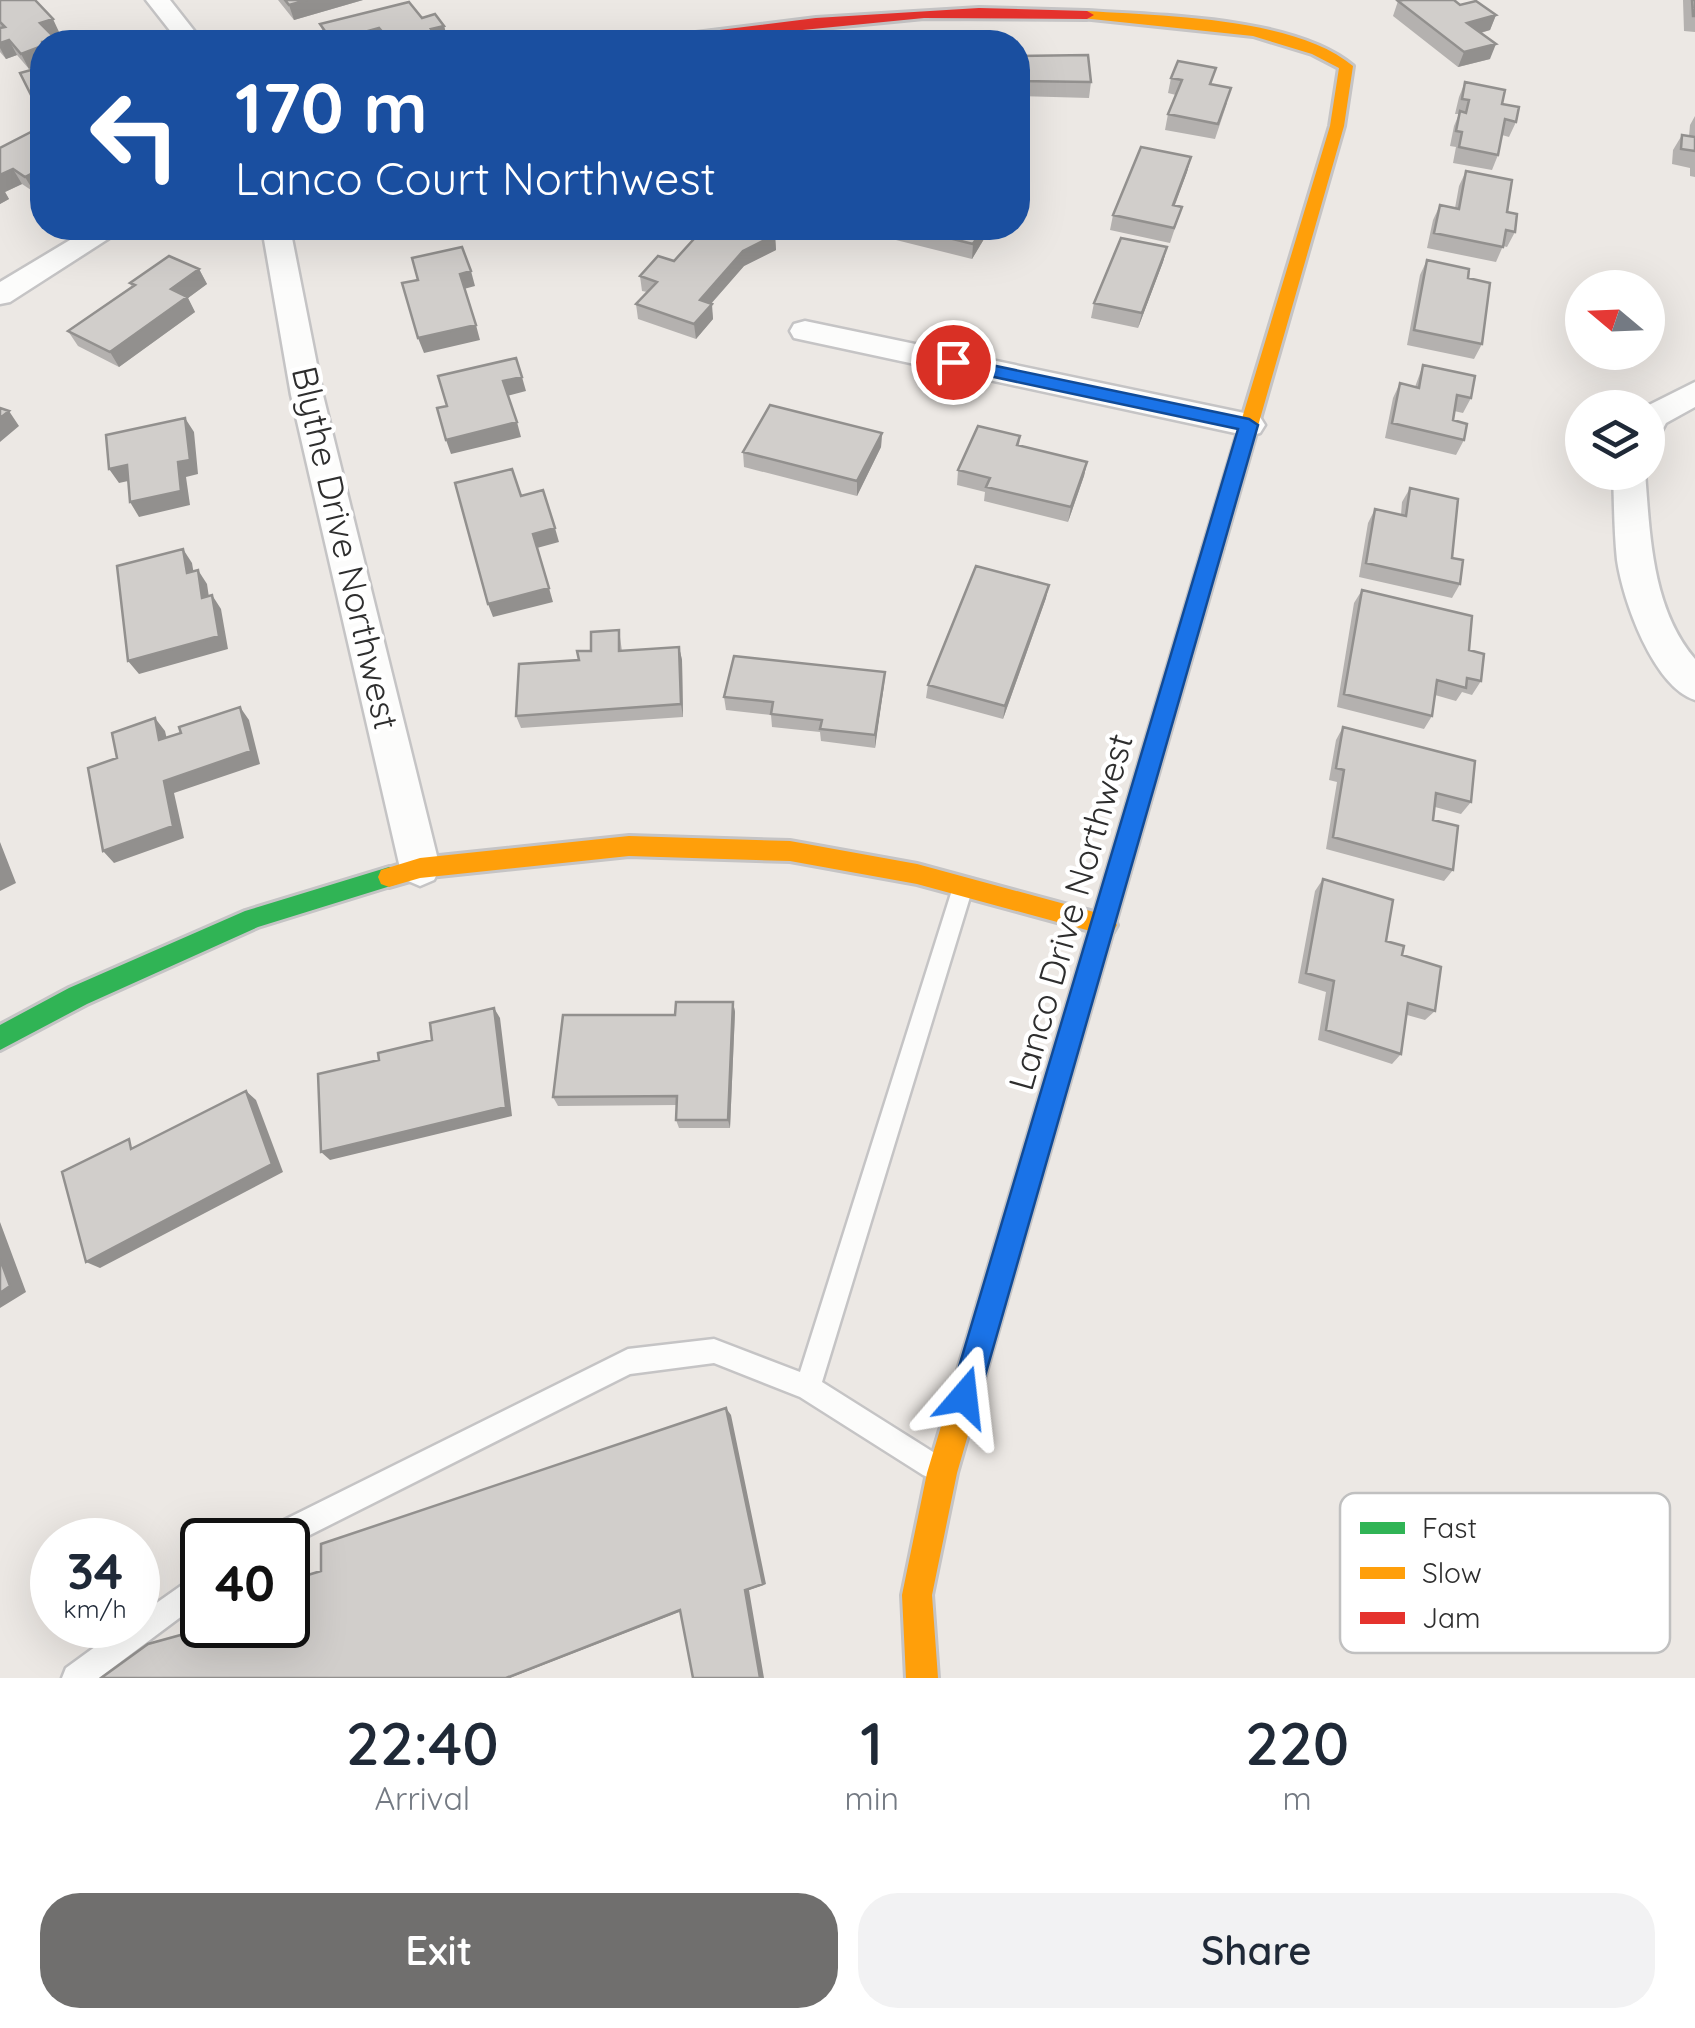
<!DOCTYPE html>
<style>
body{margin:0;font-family:Quicksand,sans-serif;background:#f2f2f3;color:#1f2937;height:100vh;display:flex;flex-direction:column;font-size:38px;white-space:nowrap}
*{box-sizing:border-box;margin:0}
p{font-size:32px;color:#747a83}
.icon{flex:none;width:55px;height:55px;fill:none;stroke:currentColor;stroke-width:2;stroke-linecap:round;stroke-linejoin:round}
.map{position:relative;height:1678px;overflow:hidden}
.sheet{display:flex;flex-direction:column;background:#fff;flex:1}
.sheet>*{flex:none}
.top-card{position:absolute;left:30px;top:30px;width:1000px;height:210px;border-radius:40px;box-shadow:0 10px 40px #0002;background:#1a4fa0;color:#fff;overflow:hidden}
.needle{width:65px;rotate:289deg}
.controls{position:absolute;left:1565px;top:270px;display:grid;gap:20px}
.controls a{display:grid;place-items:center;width:100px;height:100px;border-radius:50%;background:#fff;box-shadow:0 10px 40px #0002;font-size:50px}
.speed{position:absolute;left:30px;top:1518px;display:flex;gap:20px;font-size:50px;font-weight:700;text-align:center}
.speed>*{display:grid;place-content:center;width:130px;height:130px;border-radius:50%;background:#fff;box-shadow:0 10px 40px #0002;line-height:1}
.speed small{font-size:25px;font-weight:400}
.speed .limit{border:5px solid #111;border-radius:15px;background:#fff;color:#111}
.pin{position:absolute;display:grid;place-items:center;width:85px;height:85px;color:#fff;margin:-42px;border:5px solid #fff;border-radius:50%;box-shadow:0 2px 10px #0007}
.me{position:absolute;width:110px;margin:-55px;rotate:17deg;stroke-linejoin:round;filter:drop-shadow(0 0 8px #0008)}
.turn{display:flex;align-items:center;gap:35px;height:210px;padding:0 40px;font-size:45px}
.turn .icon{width:130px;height:130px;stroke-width:2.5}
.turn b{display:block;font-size:70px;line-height:85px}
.eta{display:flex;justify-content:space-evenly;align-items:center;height:170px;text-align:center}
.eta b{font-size:60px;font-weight:600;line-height:70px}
.action{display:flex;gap:20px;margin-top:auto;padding:20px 40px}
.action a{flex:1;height:115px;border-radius:40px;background:#706f6e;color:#fff;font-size:40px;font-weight:600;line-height:115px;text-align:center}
.action a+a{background:#f2f2f3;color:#1f2937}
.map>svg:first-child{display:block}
</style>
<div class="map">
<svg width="1695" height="1678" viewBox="0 0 1695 1678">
<rect width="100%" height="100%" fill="#ece8e4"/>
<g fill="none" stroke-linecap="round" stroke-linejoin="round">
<defs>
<path id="lane" d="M963 878 970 881 973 887 822 1382 941 1457 945 1466 941 1475 932 1479 923 1475 800 1397 714 1363 630 1374 288 1546V1540H258L262 1531 628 1349 714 1339 800 1372 953 887 956 881Z
M202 1571V1601L99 1678H62L66 1668 125 1625H138V1616Z"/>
<path id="street" d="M146 0H170L203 42H179Z
M90 228H125L10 302 0 304V282Z
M262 228H290L323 395 440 868 434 880 420 886 406 880 400 868 291 395Z
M805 321 1249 414 1260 417 1265 425 1260 433 1249 436 794 338 790 331 794 324Z
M1695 382V407L1666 423 1659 436 1648 439V408H1643Z
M1613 472H1645C1650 536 1652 609 1695 659V700C1653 686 1623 601 1617 560 1614 531 1614 501 1613 472Z"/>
<path id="fast" d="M389 867 397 870 400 877 397 884 258 927 87 1004 0 1050V1025L69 988 245 911Z"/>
<path id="slow" d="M1087 11C1161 16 1295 17 1353 66L1344 126 1223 548 1213 555 1203 548 1330 126 1339 68 1312 54 1253 36 1082 18V12Z
M629 836 790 841 917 864 1105 915 1113 918 1117 925 1113 932 1105 935 917 884 790 861 629 856 420 878 389 887 381 884 378 877 381 870 420 858Z
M992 1289 1002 1293 1006 1303 957 1473 932 1595 938 1678H906L902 1595 927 1473 978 1303 982 1293Z"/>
<path id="jam" d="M979 8 1087 11 1094 15 1087 19 924 18 682 42H648L655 38 816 18Z
M1213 541 1223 548 1006 1303 1002 1313 992 1317 982 1313 978 1303 1203 548Z"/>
</defs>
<!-- lane casing -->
<use href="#lane" stroke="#c5c4c5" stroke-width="5"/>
<!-- street casing -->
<use href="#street" stroke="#c5c4c5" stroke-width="5"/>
<!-- fast casing -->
<use href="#fast" stroke="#c5c4c5" stroke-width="6"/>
<!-- slow casing -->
<use href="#slow" stroke="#c5c4c5" stroke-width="6"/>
<!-- jam casing -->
<use href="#jam" stroke="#c5c4c5" stroke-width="6"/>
<!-- lane -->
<use href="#lane" fill="#fcfcfb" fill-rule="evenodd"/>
<!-- street -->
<use href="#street" fill="#fcfcfb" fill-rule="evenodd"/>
<!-- fast -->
<use href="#fast" fill="#30b455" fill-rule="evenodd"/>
<!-- slow -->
<use href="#slow" fill="#ff9f0a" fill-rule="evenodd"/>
<!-- jam -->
<use href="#jam" fill="#e5322d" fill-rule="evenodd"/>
</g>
<!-- wall -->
<path fill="#b4b1af" d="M0 0 60 34 53 36 58 42H42L29 69 17 55 6 59 0 52Z
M278 0H363L294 20Z
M1683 0H1695V32L1684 31Z
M1398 1 1460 5 1496 15 1490 30 1481 33 1490 59 1458 67 1393 16Z
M422 18 444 26 448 40 441 42H327L320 24Z
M1018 56 1091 82 1089 98 1018 96Z
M1171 78 1212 84 1227 103 1215 139 1165 130 1168 114 1176 95 1168 93Z
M1465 82 1502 104 1516 122 1509 137 1502 135 1498 155 1492 170 1453 163 1456 147 1450 146 1454 126 1459 114H1455L1459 97Z
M1695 116V177L1690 176V168L1672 164 1673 150 1682 135 1689 136 1690 125Z
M42 139 34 192 22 184 5 192 9 199 0 204V148Z
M1191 157 1187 172 1175 205 1182 207 1170 243 1110 230 1113 215Z
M1466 171 1507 212 1515 232 1507 247 1503 246 1496 262 1427 248 1433 220 1440 205 1455 208 1459 186Z
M885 228H987V234L972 259 884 237Z
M775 235 776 250 744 266 711 304 713 319 696 339 638 319 636 304 647 292 642 291 640 276 674 261Z
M1167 247 1163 262 1138 328 1091 318 1094 303Z
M1427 260 1468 278 1482 344 1474 359 1407 345 1420 275Z
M199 269 207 284 188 298 195 312 119 367 78 346 68 331 132 287 130 283Z
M1423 365 1471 398 1463 413 1454 411 1453 420 1464 440 1456 455 1385 438 1393 398 1400 383 1415 387Z
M882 433 881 447 857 496 744 467 743 452Z
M1020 436 1019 445 1087 462 1084 476 1068 522 984 501 985 492 957 485 958 470Z
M1410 488 1452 558 1460 584 1452 598 1359 577 1368 523 1375 509 1401 515 1402 502Z
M1362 590 1469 650 1481 681 1472 695 1462 692 1456 701 1435 695 1432 716 1424 729 1337 707 1354 603Z
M1046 598 1003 719 926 698 928 685Z
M619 630 622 651 679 647 682 660 683 717 521 728 516 716 579 660Z
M885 672 875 748 821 741 820 732 772 727 771 715 726 710 724 697Z
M1343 727 1471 802 1461 814 1435 807 1433 820 1453 870 1444 881 1326 849 1337 782 1329 780 1336 740Z
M1323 879 1402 955 1435 1011 1425 1020 1407 1015 1401 1054 1392 1064 1318 1040 1326 992 1298 983 1315 891Z
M733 1002 735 1012 730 1128H679L676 1120 677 1105 558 1106 553 1097 675 1015Z"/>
<!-- shaded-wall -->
<path fill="#92908e" d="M307 0H363L294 20 289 5Z
M1496 15 1490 30 1461 38 1467 23Z
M53 19 60 34 48 38 40 23Z
M444 26 448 40 430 42 431 29Z
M379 28 384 42H333L332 41Z
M9 40 17 55 6 59 0 48V43Z
M1496 44 1490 59 1458 67 1464 52Z
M42 46V64L29 69 21 54Z
M1191 157 1187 172 1169 220 1173 205Z
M42 168V187L34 192 25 177Z
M13 169 22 184 5 192 9 199 0 204V175Z
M983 228H987V234L972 259 973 244Z
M775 235 776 250 744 266 701 315 700 300 743 251Z
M1167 247 1163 262 1138 328 1142 313Z
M199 269 207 284 188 298 195 312 119 367 110 352 171 289Z
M471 271 475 286 464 289 460 274Z
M712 304 713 319 696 339 694 324Z
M476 325 480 340 424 353 418 338Z
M522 377 526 391 507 396 503 381Z
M9 411 19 426 0 442V418Z
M185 418 194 432 198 474 186 477 190 505 139 517 130 502 178 462Z
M517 422 521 437 451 454 446 440Z
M882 433 881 447 857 496V481Z
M1087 462 1084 476 1068 522 1071 507Z
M127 465 137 479 119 483 109 469Z
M555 528 559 542 537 548 533 534Z
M183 549 192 563 196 587 187 573Z
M198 570 207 584 211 611 202 598Z
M1049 585 1046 598 1003 719 1005 706Z
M549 588 553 602 493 617 488 604Z
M212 595 221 609 228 649 139 674 128 661Z
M679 647 682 660 683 717 681 704Z
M885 672 884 685 875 748V735Z
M240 707 249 720 260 764 174 793 184 838 114 863 103 851 164 781Z
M155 718 165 731 170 752 159 740Z
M0 842 16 883 0 891Z
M733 1002 735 1012 730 1128 728 1120Z
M494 1008 500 1018 512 1116 330 1160 321 1152Z
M246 1091 256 1100 283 1172 100 1268 86 1262Z
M0 1222 26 1292 0 1308Z
M726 1408 731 1415 766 1584 749 1590 764 1678H760L745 1590Z
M687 1609 510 1678H506L680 1610Z"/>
<!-- building -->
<path fill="#d1cecb" stroke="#92908e" stroke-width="2.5" d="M0 0H35L53 19 40 23 58 41 42 42V46L21 54 9 40 0 43V28L5 27 0 22Z
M285 0H307L289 5Z
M1403 0H1454L1460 5 1476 1 1496 15 1467 23 1496 44 1464 52 1398 1Z
M1692 0H1695V16H1693Z
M409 2 422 18 435 14 444 26 431 29 438 38 430 40 432 42H391L379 28 332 41 320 24Z
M1088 55 1091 82 1018 81V56Z
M1178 61 1216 68 1210 84 1231 88 1218 124 1168 114 1182 80 1171 78Z
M42 67V110L39 111 20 73Z
M1465 82 1505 90 1502 104 1519 107 1516 122 1505 119 1498 155 1459 147 1462 132 1456 131 1460 111 1466 113 1469 100 1462 99Z
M31 132 42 139V168L25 177 13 169 0 175V148Z
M1682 135 1695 137V151L1681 149Z
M1141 147 1191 157 1173 205 1182 207 1174 228 1113 215Z
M1466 171 1512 180 1507 212 1517 214 1515 232 1506 230 1503 247 1434 233 1440 205 1459 209Z
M708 228H766L775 235 743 251 700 300 712 304 694 324 636 304 657 282 640 276 658 256 674 261 702 230Z
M909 228H983L973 244Z
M1121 238 1167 247 1142 313 1094 303Z
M462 247 471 271 460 274 476 325 418 338 402 283 418 280 412 258Z
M169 256 199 269 171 289 187 297 110 352 68 331 135 285 130 283Z
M1427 260 1469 269 1468 278 1490 283 1482 344 1414 330Z
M516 358 522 377 503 381 517 422 446 440 437 408 447 406 438 376Z
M1423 365 1475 376 1471 398 1457 395 1453 420 1467 424 1464 440 1392 423 1400 383 1419 388Z
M770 405 882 433 857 481 743 452Z
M0 408 9 411 0 418Z
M185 418 190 460 178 462 181 491 130 502 127 465 109 469 106 435Z
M978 426 1020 436 1017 445 1087 462 1071 507 986 487 990 478 958 470Z
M512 469 521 496 543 490 555 528 533 534 549 588 488 604 455 483Z
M1410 488 1458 499 1452 558 1463 560 1460 584 1366 563 1375 509 1406 516Z
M183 549 187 573 198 570 202 598 212 595 219 636 128 661 117 566Z
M976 566 1049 585 1005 706 928 685Z
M1362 590 1472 616 1469 650 1484 654 1481 681 1467 678 1466 688 1437 680 1432 716 1344 694Z
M619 630V651L679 647 681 704 516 716 519 664 579 660 577 651H591V632Z
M734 656 885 672 875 735 820 729 822 720 771 714 773 702 724 697Z
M240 707 251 751 164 781 173 826 103 851 88 768 117 758 112 733 155 718 159 740 181 733 179 727Z
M1343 727 1475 761 1471 802 1436 793 1433 820 1458 826 1453 870 1333 837 1344 770 1336 768Z
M1323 879 1393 900 1386 941 1404 946 1402 955 1441 967 1435 1011 1408 1003 1401 1054 1326 1030 1334 981 1306 973Z
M676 1002H733L728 1120H676L677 1096 553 1097 563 1015H675Z
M494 1008 506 1107 321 1152 318 1074 379 1060 378 1053 432 1040 430 1023Z
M246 1091 272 1164 86 1262 62 1172 129 1139 131 1149Z
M0 1259 10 1286 0 1293Z
M726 1408 763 1584 745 1590 760 1678H693L680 1610 506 1678H101L148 1644 206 1628V1625H288V1581L321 1571V1544Z"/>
<!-- route -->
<path fill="#1a73e8" stroke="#114b97" stroke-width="2.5" d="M953 357 1249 419 1258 425 979 1397 975 1407 964 1411 954 1407 950 1397 1238 429 947 367 944 362Z"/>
<g text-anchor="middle" stroke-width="9" stroke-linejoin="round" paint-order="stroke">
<!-- street labels -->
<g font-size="35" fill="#2e2e2e" stroke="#fff">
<text transform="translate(345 548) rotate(77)" y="12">Blythe Drive Northwest</text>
<text transform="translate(1071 912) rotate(-74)" y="12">Lanco Drive Northwest</text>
</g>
</g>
<!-- legend -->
<rect x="1340" y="1493" width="330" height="160" rx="15" fill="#fff" stroke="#c0c0c0" stroke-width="2.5"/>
<rect x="1360" y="1522" width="45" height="12" fill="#30b455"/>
<rect x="1360" y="1567" width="45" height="12" fill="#ff9f0a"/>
<rect x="1360" y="1612" width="45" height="12" fill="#e5322d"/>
<g font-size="28" fill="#2e2e2e">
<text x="1422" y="1538">Fast</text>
<text x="1422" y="1583">Slow</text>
<text x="1422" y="1628">Jam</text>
</g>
</svg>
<div class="controls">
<a><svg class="needle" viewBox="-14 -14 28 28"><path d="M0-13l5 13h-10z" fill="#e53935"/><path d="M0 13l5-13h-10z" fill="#747a83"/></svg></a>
<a><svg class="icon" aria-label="layers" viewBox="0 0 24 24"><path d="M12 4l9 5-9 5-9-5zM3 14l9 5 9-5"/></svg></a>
</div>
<div class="speed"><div>34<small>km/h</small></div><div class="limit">40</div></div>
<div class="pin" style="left:953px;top:362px;background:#d93025"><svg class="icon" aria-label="arrive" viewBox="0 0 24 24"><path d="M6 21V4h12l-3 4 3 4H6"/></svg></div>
<svg class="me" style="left:964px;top:1397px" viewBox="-20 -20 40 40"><path d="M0-17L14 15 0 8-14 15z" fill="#1a73e8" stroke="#fff" stroke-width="4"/></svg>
<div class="top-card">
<div class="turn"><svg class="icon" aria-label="left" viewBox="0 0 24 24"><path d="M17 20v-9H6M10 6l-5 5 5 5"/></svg><div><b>170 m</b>Lanco Court Northwest</div></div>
</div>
</div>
<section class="sheet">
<div class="eta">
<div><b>22:40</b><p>Arrival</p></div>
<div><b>1</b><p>min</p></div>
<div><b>220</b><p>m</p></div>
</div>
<div class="action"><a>Exit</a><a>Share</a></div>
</section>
